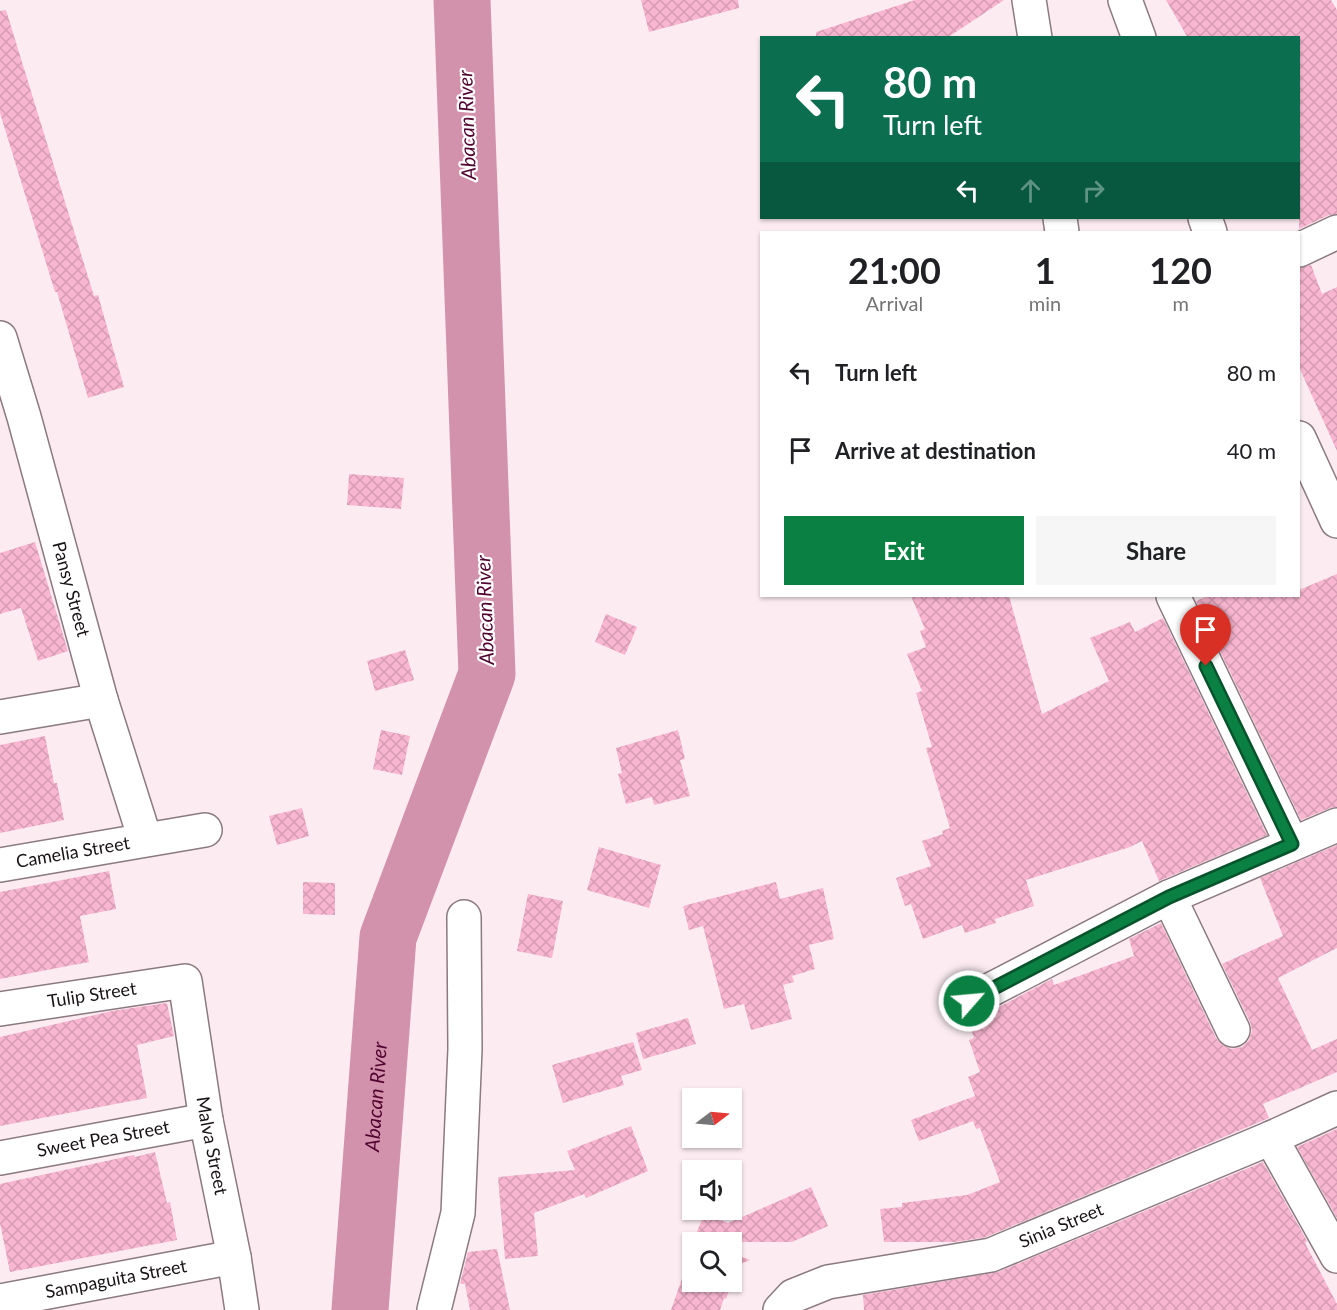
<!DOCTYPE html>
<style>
body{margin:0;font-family:Lato,sans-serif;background:#f6f6f6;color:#202124;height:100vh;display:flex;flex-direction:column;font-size:22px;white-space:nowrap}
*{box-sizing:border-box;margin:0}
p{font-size:20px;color:#757577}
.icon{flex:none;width:33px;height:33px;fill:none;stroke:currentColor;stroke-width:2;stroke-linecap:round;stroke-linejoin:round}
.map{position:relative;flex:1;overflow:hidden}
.details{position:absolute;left:760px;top:231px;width:540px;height:366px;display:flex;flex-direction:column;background:#fff;border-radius:0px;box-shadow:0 2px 4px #0004}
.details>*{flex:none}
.guide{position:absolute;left:760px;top:36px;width:540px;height:183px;border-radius:0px;box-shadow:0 2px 4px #0004;background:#0b6e4f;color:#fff;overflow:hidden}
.needle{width:39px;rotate:74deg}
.controls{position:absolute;left:682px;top:1088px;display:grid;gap:12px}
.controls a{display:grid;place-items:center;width:60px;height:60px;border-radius:0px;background:#fff;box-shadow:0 2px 4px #0004;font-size:30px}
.pin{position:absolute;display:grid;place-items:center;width:51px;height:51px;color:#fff;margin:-62px -26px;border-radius:50% 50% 50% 0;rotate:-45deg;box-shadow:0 0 6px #0007}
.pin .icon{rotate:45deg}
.me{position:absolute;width:66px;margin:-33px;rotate:63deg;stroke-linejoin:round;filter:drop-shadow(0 0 4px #0008)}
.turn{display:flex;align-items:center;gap:21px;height:126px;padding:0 24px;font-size:27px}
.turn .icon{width:78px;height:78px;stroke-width:2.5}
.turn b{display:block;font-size:42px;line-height:51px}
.lanes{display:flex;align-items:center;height:57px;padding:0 24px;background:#0003;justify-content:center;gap:30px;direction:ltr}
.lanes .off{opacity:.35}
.eta{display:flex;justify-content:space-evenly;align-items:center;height:102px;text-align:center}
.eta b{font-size:36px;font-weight:700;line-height:42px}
.action{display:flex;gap:12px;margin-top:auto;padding:12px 24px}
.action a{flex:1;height:69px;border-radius:0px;background:#0b8043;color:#fff;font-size:24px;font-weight:700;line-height:69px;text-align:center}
.action a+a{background:#f6f6f6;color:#202124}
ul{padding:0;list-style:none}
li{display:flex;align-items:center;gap:18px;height:78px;padding:0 24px}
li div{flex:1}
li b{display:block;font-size:22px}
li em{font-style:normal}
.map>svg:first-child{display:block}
</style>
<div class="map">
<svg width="1337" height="1310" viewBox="0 0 1337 1310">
<defs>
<pattern id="building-cross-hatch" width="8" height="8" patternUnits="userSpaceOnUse" patternTransform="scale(1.5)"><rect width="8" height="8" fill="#f9b6d0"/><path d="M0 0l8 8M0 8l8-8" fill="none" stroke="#d59cb2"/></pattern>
</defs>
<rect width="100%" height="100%" fill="#fcecf2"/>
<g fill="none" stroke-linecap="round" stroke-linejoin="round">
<!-- river -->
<path stroke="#d392ac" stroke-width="57" id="s1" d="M360 1310 388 937 487 674 462 0"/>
</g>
<!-- building -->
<path fill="url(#building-cross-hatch)" d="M641 0H738L739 8 649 32Z
M915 0H1004L947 38H816V32Z
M1166 0H1331L1337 10V214L1329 215 1299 229V38H1188Z
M6 10 94 296 98 295 124 387 88 398 57 292H55L0 113V11Z
M1311 265 1322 294 1337 287V451L1299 367V268Z
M349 474 404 478 401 509 347 505Z
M35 542 68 651 38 661 21 608 0 614V553Z
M1337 574V807L1330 808 1301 820 1196 601 1208 596H1299V590Z
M911 596H1009L1042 714 1109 681 1090 638 1130 622 1135 632 1163 618 1267 835 1159 881 1142 841 1130 847 1026 880 1034 906 995 919 996 923 965 933 962 925 923 939 911 904 905 906 896 878 931 866 922 841 943 834 942 831 950 828 926 748 932 747 916 693 922 691 907 654 926 647 920 631 925 629Z
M606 614 637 627 625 655 595 642Z
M405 650 414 680 375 691 367 661Z
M381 730 410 736 402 775 373 769Z
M678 730 685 759 680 760 690 796 654 805 652 797 626 804 618 774 622 773 616 748Z
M45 736 54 783H57L64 820 0 833V745Z
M302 808 309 836 277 845 269 816Z
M1337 845V948L1278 978 1312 1050 1337 1039V1072L1263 1104 1269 1118 986 1237 955 1242H884L880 1209 902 1207V1203L967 1195 1000 1182 980 1128 976 1129 973 1121 919 1141 911 1120 975 1096 968 1077 980 1072 969 1040 974 1038 968 1020 978 1018 1052 979 1054 985 1134 956 1129 939 1161 923 1216 1038 1222 1045 1231 1049 1242 1047 1249 1040 1252 1031 1250 1022 1222 964 1283 936 1260 878Z
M599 847 661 865 649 908 587 890Z
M109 871 116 909 80 916 89 962 0 979V892Z
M303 882 335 883V915L303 914Z
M776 882 780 899 823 888 834 939 809 945 815 969 792 976 794 982 783 985 792 1019 751 1030 744 1004 724 1009 703 926 689 930 683 906Z
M528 894 563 901 552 958 517 951Z
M167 1003 174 1036 137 1045 147 1098 0 1126V1037L112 1011Z
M688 1018 696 1044 643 1059 636 1033Z
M633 1042 642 1070 621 1076 624 1085 563 1103 552 1065Z
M631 1126 648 1171 586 1198 584 1194 534 1213 538 1256 505 1259 498 1177 575 1170 567 1151Z
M1337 1129V1218L1297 1147Z
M155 1152 167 1203 170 1202 177 1240 10 1272 0 1223V1184L134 1155 135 1157Z
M1263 1162 1307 1241 1305 1243 1337 1304V1310H864L863 1295 998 1272Z
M811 1187 828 1226 792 1242H686L694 1238 705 1213 728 1223Z
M693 1247V1281H732V1253L750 1260 732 1268 736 1270 726 1299 724 1298 720 1310H671Z
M497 1249 510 1310H470L465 1284H460L468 1252Z"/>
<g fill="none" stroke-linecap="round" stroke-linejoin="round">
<defs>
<g id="minor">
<path d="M1029 0 1035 38"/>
<path d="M1125 0 1139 38"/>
<path d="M1060 218 1062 232"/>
<path d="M1205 218 1210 232"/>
<path d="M1299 250 1337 232"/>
<path id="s2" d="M0 338 24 417 101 700 145 839"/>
<path d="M1299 438 1337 521"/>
<path d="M1173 596 1292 844"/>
<path d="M0 717 101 700"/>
<path id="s3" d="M0 865 205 830"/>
<path d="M1169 897 1233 1030"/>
<path d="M969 1001 1169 897 1337 825"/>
<path id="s4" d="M0 1009 185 981 206 1120 234 1257 242 1310"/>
<path d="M1271 1138 1337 1256"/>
<path id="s5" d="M0 1158 206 1120"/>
<path id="s6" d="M0 1301 234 1257"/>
<path d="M434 1310 458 1213 465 1049 464 917"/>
<path id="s7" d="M780 1310 793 1296 828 1282 991 1255 1271 1138 1337 1108"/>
</g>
</defs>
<!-- minor casing -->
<use href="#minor" stroke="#8b7a80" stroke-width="36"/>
<!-- minor -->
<use href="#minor" stroke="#fff" stroke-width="33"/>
</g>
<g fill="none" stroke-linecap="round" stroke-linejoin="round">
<defs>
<path id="route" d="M969 1001 1169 897 1292 844 1206 666"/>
</defs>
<!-- route casing -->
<use href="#route" stroke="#07532c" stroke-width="15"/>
<!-- route -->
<use href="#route" stroke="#0b8043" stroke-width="10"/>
</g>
<g text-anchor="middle" stroke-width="4.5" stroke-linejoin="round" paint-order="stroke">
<!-- street labels -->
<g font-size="18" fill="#191315" stroke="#fff">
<text dy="6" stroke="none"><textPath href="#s2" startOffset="261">Pansy Street</textPath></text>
<text dy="6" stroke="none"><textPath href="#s3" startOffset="74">Camelia Street</textPath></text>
<text dy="6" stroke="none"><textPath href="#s4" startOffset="93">Tulip Street</textPath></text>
<text dy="6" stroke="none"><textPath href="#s5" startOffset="105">Sweet Pea Street</textPath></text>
<text dy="6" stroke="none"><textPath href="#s4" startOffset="354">Malva Street</textPath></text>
<text dy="6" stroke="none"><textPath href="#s7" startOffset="298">Sinia Street</textPath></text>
<text dy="6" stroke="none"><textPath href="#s6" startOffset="118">Sampaguita Street</textPath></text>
</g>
<!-- water labels -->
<g font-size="20" font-style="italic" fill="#50032e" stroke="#fff">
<text transform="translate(467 125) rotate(-92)" y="7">Abacan River</text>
<text transform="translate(485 610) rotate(-92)" y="7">Abacan River</text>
<text dy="7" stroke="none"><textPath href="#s1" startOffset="214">Abacan River</textPath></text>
</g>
</g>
</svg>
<div class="controls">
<a><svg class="needle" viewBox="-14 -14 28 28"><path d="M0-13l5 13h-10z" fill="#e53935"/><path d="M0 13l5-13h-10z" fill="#757577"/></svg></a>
<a><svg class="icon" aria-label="sound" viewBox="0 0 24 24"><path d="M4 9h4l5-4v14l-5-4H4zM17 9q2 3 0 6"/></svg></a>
<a><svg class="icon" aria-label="search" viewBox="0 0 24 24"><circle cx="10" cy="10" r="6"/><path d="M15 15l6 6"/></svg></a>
</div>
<div class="pin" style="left:1206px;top:666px;background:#d93025"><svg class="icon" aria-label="arrive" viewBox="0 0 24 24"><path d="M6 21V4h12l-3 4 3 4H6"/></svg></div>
<svg class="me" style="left:969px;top:1001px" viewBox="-20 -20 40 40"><circle r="17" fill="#0b8043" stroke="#fff" stroke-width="3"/><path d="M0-11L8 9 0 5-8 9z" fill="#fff"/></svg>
<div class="guide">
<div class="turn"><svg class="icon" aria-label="left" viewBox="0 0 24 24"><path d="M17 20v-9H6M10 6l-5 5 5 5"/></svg><div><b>80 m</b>Turn left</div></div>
<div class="lanes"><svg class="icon" aria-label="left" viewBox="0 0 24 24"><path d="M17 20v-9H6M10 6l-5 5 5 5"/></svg><svg class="icon off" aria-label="ahead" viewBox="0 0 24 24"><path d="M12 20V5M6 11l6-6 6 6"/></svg><svg class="icon off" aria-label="right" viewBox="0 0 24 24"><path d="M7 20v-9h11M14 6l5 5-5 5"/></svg></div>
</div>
<section class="details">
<div class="eta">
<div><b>21:00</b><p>Arrival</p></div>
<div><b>1</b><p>min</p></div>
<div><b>120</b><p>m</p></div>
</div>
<ul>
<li><svg class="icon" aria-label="left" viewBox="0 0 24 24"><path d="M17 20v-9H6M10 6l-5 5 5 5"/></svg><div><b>Turn left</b></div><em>80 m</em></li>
<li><svg class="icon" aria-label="arrive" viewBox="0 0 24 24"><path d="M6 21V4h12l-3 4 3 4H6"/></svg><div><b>Arrive at destination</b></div><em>40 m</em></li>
</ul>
<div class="action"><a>Exit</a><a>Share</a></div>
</section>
</div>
